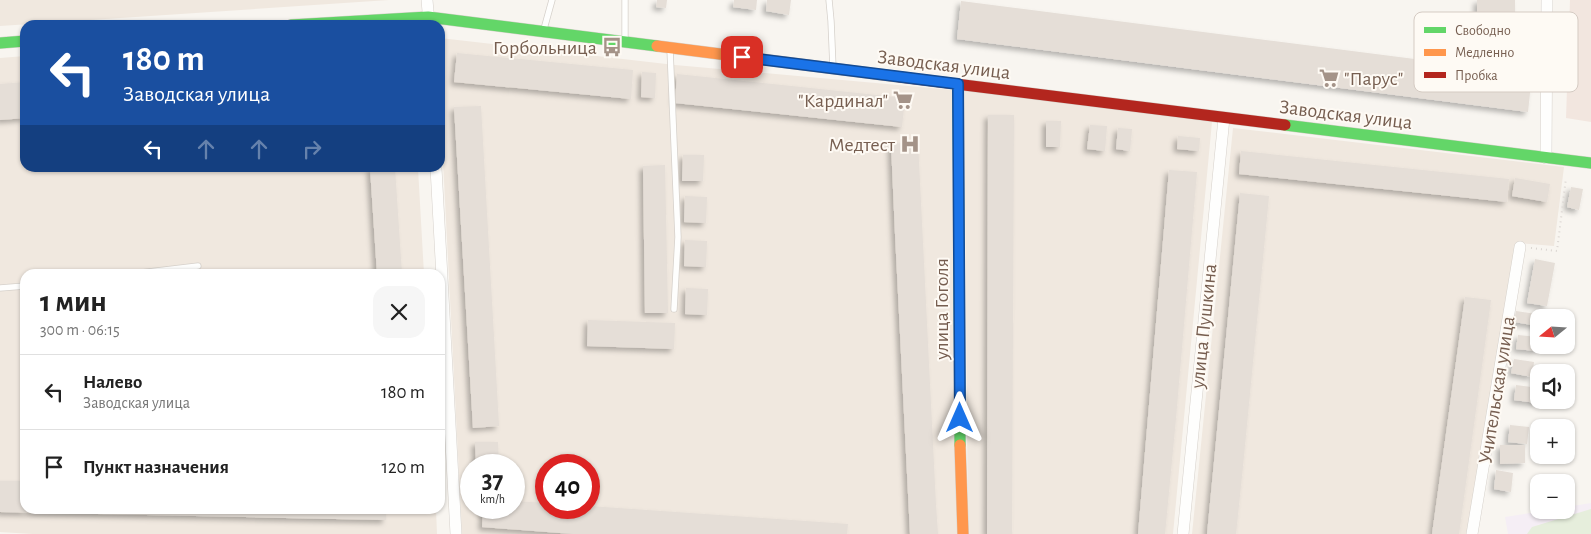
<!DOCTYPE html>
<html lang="ru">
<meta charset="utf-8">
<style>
body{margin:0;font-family:"Alegreya Sans",sans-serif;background:#f6f6f6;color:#222;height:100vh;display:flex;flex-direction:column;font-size:19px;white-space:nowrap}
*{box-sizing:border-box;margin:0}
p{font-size:16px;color:#767676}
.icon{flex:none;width:28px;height:28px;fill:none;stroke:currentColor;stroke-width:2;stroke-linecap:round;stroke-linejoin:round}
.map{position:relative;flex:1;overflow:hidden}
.drawer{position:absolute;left:20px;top:269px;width:425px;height:245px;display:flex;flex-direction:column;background:#fff;border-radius:15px;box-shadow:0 1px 4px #0004}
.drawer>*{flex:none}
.hud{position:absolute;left:20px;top:20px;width:425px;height:152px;border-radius:15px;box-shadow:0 1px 4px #0004;background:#1a4fa0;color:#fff;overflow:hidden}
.needle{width:32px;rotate:252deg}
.controls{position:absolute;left:1530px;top:309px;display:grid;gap:10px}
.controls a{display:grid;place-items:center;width:45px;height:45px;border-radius:10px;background:#fff;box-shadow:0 1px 4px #0004;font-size:25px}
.speed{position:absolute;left:460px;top:454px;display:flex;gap:10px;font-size:25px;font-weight:700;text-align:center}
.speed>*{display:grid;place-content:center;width:65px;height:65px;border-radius:50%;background:#fff;box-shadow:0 1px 4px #0004;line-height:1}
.speed small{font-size:12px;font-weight:400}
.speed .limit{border:8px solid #d22;background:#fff;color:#111}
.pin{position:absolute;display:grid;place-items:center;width:42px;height:42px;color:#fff;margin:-21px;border-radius:10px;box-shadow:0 2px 8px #0006}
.me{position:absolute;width:55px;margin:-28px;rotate:0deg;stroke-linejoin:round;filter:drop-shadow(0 0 4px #0008)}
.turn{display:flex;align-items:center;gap:18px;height:105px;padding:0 20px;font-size:22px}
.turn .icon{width:65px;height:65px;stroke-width:2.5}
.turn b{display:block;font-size:35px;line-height:42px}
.lanes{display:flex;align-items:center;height:48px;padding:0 20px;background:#0003;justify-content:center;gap:25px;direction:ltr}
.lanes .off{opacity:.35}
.round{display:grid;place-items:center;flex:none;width:52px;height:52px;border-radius:15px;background:#f6f6f6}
.overview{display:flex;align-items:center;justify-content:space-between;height:85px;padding:0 20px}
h1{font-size:30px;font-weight:700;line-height:38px}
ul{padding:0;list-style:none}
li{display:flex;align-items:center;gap:15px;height:75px;padding:0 20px;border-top:1px solid #e0e0e0}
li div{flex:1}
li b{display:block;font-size:19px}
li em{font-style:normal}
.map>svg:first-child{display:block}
</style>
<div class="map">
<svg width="1591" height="534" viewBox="0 0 1591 534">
<defs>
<filter id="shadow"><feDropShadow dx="-3.5" dy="3.5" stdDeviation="2.5" flood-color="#0004"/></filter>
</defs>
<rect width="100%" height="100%" fill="#f8f5f0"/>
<!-- residential -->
<path fill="#f0e8df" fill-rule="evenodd" d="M0 0H389L0 26Z
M440 38 675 65 953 90 957 534H462L440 102ZM471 465H514V508H471ZM546 465H589V508H546Z
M25 56V168H418L424 274H25V509H436L437 534H33L0 532V58Z
M964 90 1212 122 1173 534H968Z
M1233 128 1564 167 1554 246 1517 243 1468 534H1192Z"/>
<!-- commercial -->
<path fill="#f2e6df" d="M1570 0H1591V122L1566 118Z"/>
<!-- education -->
<path fill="#f5eef5" d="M1591 503V534H1508L1505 517 1549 510H1566V507Z"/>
<!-- garden -->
<path fill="#e6eedc" d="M1591 509V534H1527L1532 527Z"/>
<!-- building -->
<path fill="#e5ded7" filter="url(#shadow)" d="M657 0H667L666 8 656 7Z
M734 0H757L756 10 733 7Z
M767 0H791L789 15 766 11Z
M1477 0H1515V15H1477Z
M961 1 1532 74 1528 112 957 39Z
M457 53 633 70 631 99 454 82Z
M642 72 656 73 655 98 641 97Z
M677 74 905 98 902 127 675 103Z
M25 82V118L0 120V84Z
M481 106 499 426 473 428 454 107Z
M988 115H1014L1012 534H987Z
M1046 121H1061L1060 147H1046Z
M1090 125 1107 126 1105 151 1087 149Z
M1118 128 1132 129 1130 151 1116 149Z
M1178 136 1200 138 1199 151 1177 149Z
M918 142 936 505 938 534H910L895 234 891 144Z
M1241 151 1509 179 1507 202 1239 174Z
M683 155H704L703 181H682Z
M665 165 668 313H645L643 166Z
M370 168H395L402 274H377Z
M1169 170 1197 172 1176 418 1165 534H1138Z
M1515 178 1550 184 1547 202 1512 196Z
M1571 187 1583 189 1579 210 1567 207Z
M1240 193 1269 196 1243 466 1236 534H1207Z
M685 196 707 197 706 223 684 222Z
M685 240 707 241 706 267 684 266Z
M1535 259 1555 263 1547 306 1527 303Z
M686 288 708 289 707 315 685 314Z
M1465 297 1491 300 1459 534H1432Z
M1516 311 1543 315V318H1539V326L1514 322Z
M588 320 675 323 674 349 587 346Z
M1518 335 1538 337 1537 351 1516 349Z
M1514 359 1534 362 1532 377 1511 373Z
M1516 385 1539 388 1537 403 1514 400Z
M1510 425 1529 427 1527 444 1508 442Z
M475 442H498L499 464 476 465Z
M1500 445H1525V463L1500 464Z
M1496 470 1513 473 1511 492 1494 489Z
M0 481H25V509H386V520L0 512Z
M514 501 546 503V508H589V506L848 524 847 534H573L482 527 483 508H514Z"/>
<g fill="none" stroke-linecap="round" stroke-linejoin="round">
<defs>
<path id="lane" d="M829 0 831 21 833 68
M544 29 552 0
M625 40V0
M670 49 678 237 674 309
M131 274 198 266
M0 288 25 286"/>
<path id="street" d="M427 0 429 23
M1546 158 1547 0
M436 168 456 534
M1183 534 1224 118
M1472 534 1520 247"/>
<path id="fast" d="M291 25 428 17 657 46
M0 43 25 41
M958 84 960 445
M1285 125 1591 163"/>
<path id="slow" d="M657 46 900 77
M960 445 963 534"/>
<path id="jam" d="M900 77 1285 125"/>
</defs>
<!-- lane casing -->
<use href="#lane" stroke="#d6d1cb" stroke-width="7"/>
<!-- street casing -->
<use href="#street" stroke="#d6d1cb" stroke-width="12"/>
<!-- fast casing -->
<use href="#fast" stroke="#d6d1ca" stroke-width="12"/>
<!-- slow casing -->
<use href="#slow" stroke="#d6d1ca" stroke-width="12"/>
<!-- jam casing -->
<use href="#jam" stroke="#d6d1ca" stroke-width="12"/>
<!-- path -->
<path stroke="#dad5d1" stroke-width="2" stroke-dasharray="1 4" stroke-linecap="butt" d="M1531 248 1557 251 1566 178"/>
<!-- lane -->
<use href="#lane" stroke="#fefefd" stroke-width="5.5"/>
<!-- street -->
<use href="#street" stroke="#fefefd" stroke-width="11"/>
<!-- fast -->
<use href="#fast" stroke="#63d668" stroke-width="11"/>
<!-- slow -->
<use href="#slow" stroke="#ff974d" stroke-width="11"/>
<!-- jam -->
<use href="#jam" stroke="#b3261e" stroke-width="11"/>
</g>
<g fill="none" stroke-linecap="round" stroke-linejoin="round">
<defs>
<path id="route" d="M742 57 958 84 960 418"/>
</defs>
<!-- route casing -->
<use href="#route" stroke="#114b97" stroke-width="12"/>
<!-- route -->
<use href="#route" stroke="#1a73e8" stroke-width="9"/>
</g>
<!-- icons -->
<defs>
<symbol id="bus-bare" viewBox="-9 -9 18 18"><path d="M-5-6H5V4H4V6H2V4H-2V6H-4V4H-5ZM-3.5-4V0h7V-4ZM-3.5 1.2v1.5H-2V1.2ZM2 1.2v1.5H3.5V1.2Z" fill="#a49388" stroke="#fefaf4" stroke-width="2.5" paint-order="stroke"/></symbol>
<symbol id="supermarket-bare" viewBox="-9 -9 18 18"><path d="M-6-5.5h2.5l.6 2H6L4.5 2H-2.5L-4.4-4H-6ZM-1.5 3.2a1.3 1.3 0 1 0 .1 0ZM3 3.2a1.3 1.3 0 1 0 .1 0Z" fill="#a49388" stroke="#fefaf4" stroke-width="2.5" paint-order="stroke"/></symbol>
<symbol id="hospital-bare" viewBox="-9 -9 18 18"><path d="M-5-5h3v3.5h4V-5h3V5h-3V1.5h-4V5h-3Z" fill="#a49388" stroke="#fefaf4" stroke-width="2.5" paint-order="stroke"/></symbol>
</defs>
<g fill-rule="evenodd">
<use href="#bus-bare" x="598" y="33" width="28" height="28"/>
<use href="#supermarket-bare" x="1315" y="64" width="28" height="28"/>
<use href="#supermarket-bare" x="889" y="86" width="28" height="28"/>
<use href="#hospital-bare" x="896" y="130" width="28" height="28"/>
</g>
<g text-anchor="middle" stroke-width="4" stroke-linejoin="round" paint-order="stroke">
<!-- poi labels -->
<g font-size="20" fill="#765e50" stroke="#fefaf4" text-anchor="end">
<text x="597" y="54">Горбольница</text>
<text x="1344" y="85" text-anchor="start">"Парус"</text>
<text x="888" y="107">"Кардинал"</text>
<text x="895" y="151">Медтест</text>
</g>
<!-- street labels -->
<g font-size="20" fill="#765e50" stroke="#fefaf4">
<text transform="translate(944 64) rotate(7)" y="7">Заводская улица</text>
<text transform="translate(1346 114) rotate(7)" y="7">Заводская улица</text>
<text transform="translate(941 309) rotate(-90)" y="7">улица Гоголя</text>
<text transform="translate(1203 326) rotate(-84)" y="7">улица Пушкина</text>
<text transform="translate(1496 390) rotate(-81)" y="7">Учительская улица</text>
</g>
</g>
<!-- legend -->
<rect x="1414" y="12" width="164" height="80" rx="8" fill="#fefaf4" stroke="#d5cbc3" stroke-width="1"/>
<rect x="1424" y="27" width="22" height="6" fill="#63d668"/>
<rect x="1424" y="49" width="22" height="7" fill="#ff974d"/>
<rect x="1424" y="72" width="22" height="6" fill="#b3261e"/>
<g font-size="14" fill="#765e50">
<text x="1455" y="35">Свободно</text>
<text x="1455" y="57">Медленно</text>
<text x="1455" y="80">Пробка</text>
</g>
</svg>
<div class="controls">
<a><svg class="needle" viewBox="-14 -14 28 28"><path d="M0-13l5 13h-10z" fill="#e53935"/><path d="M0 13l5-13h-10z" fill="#767676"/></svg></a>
<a><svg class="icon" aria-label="sound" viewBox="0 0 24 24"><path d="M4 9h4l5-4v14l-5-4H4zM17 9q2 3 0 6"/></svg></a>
<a>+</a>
<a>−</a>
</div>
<div class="speed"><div>37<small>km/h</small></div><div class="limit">40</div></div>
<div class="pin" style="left:742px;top:57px;background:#d93025"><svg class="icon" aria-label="arrive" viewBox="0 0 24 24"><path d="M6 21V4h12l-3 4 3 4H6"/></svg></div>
<svg class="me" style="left:960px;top:418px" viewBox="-20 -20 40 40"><path d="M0-17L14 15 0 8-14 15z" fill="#1a73e8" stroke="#fff" stroke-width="4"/></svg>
<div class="hud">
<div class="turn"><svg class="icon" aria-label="left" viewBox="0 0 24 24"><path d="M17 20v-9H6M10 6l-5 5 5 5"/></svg><div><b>180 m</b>Заводская улица</div></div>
<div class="lanes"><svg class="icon" aria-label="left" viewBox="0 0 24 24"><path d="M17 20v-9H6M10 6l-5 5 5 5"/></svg><svg class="icon off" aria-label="ahead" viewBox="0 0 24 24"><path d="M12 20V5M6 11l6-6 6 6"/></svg><svg class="icon off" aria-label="ahead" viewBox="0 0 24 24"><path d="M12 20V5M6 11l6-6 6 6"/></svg><svg class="icon off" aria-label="right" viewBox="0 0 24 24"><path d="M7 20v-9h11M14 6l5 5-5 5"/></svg></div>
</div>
<section class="drawer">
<div class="overview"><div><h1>1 мин</h1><p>300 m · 06:15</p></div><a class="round"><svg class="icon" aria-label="close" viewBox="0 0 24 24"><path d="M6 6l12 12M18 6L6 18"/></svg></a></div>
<ul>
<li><svg class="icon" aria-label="left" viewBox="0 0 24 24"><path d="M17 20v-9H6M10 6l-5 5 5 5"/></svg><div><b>Налево</b><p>Заводская улица</p></div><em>180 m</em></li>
<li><svg class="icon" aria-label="arrive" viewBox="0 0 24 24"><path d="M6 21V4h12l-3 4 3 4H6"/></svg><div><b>Пункт назначения</b></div><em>120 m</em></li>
</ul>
</section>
</div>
